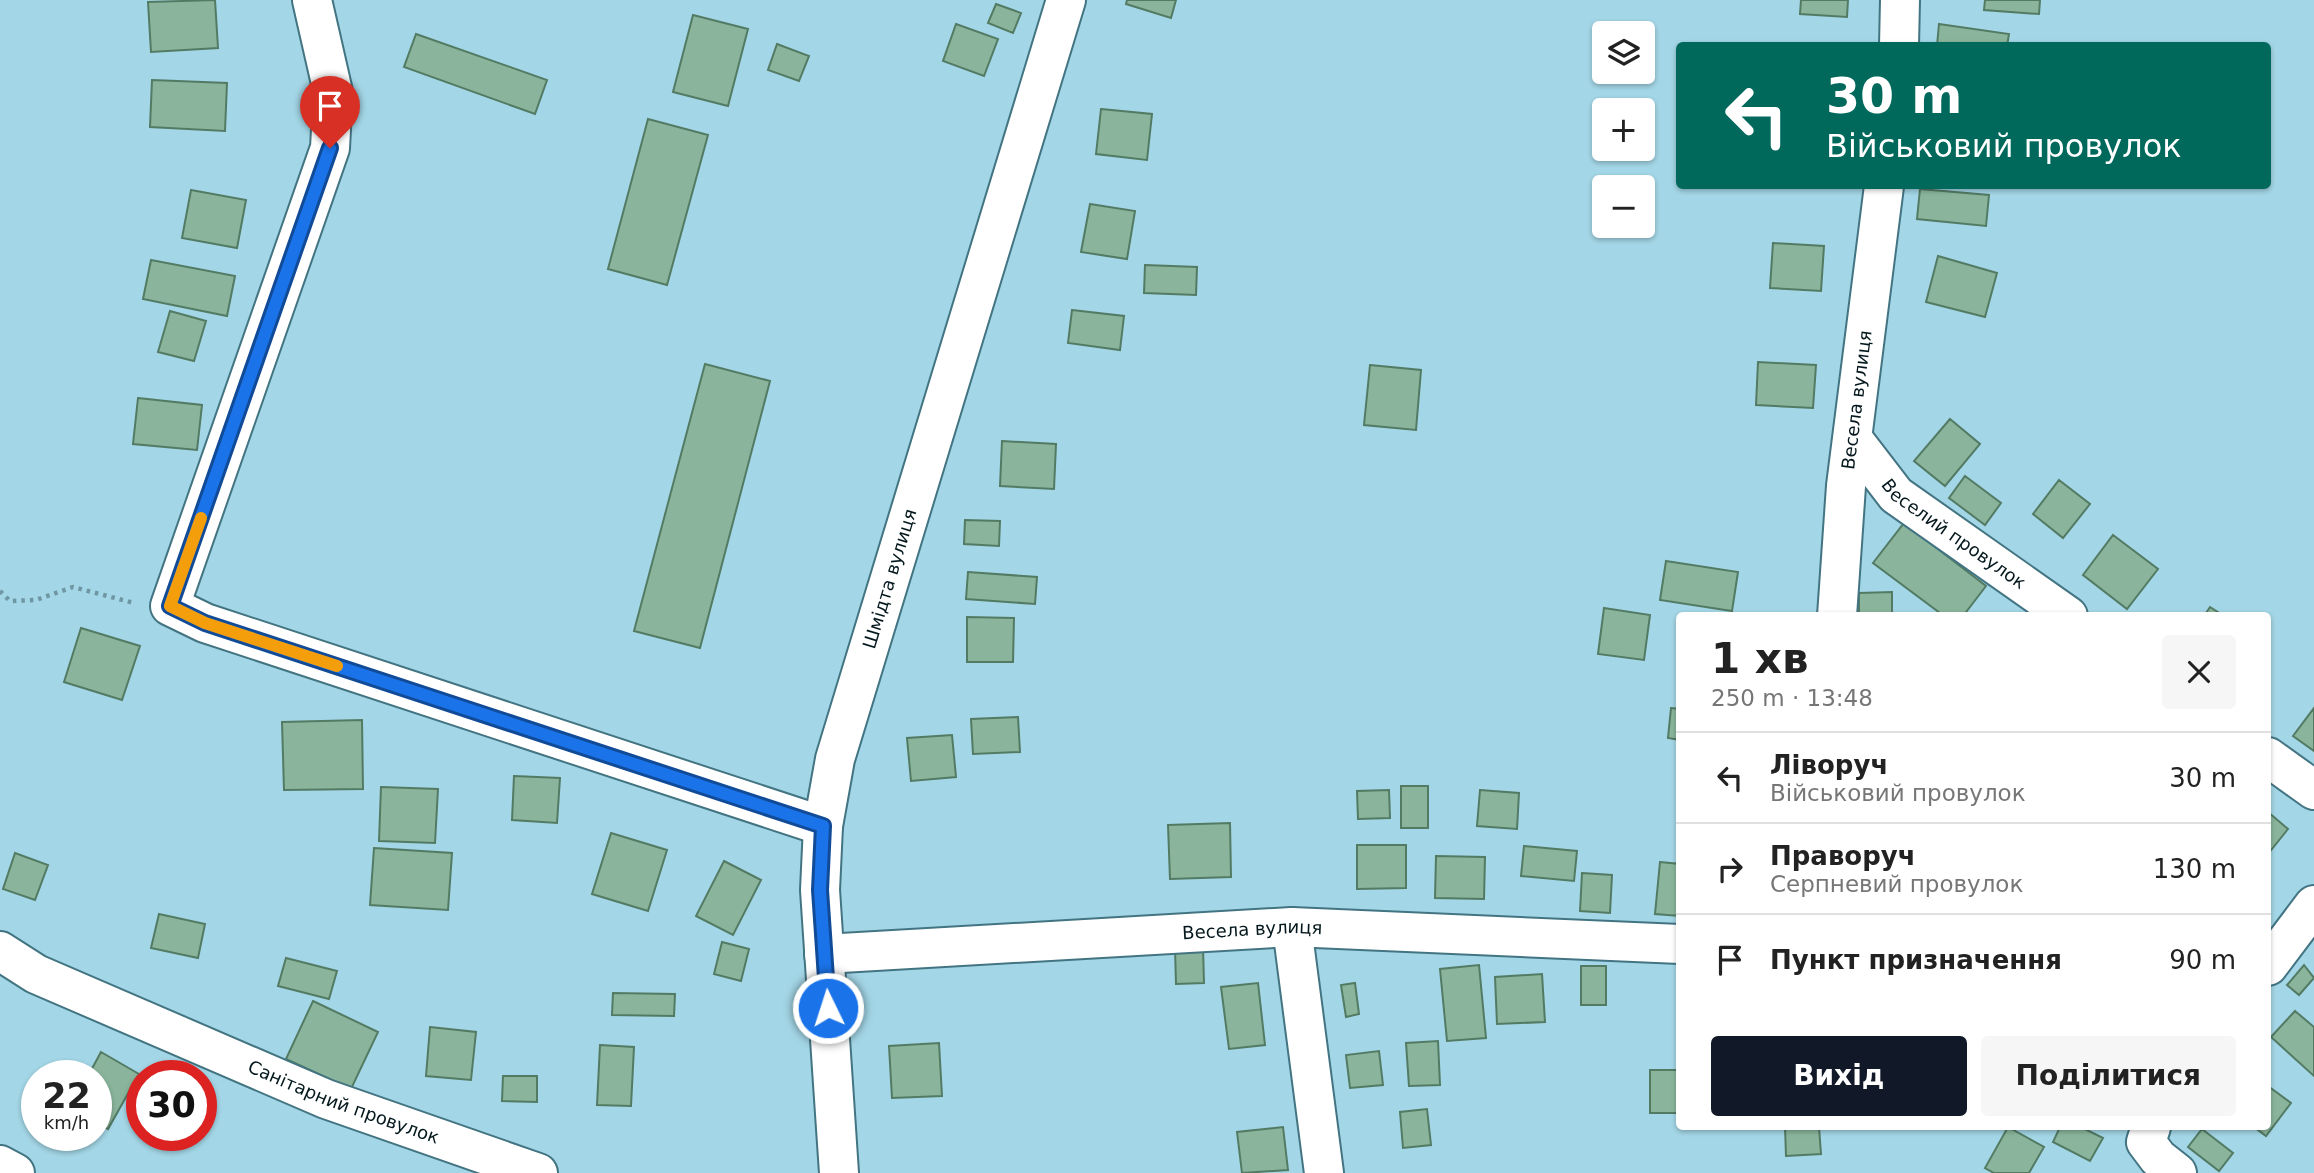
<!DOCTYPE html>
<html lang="uk">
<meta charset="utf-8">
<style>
body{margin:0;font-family:"DejaVu Sans",sans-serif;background:#f6f6f6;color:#222;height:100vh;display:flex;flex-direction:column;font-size:26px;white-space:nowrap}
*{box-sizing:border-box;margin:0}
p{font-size:23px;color:#767676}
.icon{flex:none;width:38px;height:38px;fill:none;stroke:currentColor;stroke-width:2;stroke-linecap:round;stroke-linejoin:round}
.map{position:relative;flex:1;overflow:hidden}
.panel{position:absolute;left:1676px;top:612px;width:595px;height:518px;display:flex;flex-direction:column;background:#fff;border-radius:7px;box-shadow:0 2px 5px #0004}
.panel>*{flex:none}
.top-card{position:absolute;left:1676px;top:42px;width:595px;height:147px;border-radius:7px;box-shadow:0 2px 5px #0004;background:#00695c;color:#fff;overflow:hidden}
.controls{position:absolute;left:1592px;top:21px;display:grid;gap:14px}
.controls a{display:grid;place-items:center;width:63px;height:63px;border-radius:7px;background:#fff;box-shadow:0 2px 5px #0004;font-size:35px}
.speed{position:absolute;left:21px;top:1060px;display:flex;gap:14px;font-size:35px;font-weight:700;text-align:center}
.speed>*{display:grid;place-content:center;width:91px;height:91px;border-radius:50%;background:#fff;box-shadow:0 2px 5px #0004;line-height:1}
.speed small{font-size:18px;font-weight:400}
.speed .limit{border:10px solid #d22;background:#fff;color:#111}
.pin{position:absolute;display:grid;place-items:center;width:60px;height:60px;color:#fff;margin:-72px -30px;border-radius:50% 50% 50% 0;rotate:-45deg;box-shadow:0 0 7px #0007}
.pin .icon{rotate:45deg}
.me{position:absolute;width:77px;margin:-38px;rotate:356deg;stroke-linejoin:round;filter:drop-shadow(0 0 5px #0008)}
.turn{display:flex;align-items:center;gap:24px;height:147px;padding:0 35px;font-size:32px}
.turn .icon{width:91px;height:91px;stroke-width:2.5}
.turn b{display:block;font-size:49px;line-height:60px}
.round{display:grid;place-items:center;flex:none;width:74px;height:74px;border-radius:7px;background:#f6f6f6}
.summary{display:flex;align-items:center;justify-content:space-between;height:119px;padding:0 35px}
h1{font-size:42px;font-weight:800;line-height:52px}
.button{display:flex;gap:14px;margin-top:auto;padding:14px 35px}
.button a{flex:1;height:80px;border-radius:7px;background:#111827;color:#fff;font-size:28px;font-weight:800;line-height:80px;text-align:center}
.button a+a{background:#f6f6f6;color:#222}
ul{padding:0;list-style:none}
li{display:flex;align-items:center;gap:21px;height:91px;padding:0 35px;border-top:2px solid #e0e0e0}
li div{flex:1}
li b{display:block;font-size:26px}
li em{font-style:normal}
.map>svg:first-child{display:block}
</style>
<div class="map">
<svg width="2314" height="1173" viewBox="0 0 2314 1173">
<rect width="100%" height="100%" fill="#a3d6e6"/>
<!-- building -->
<path fill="#8ab59c" stroke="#537b64" stroke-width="2" d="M215 0 218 48 151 52 148 2Z
M1127 0H1176L1171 18 1126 4Z
M1801 0H1848L1847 17 1800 14Z
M1985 0H2040L2039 14 1984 10Z
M996 4 1021 13 1013 33 988 23Z
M693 15 748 29 728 106 673 92Z
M956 24 998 39 984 76 943 61Z
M1939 24 2009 34 2007 46H1937Z
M416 34 547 80 535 114 404 67Z
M777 44 809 56 799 81 768 70Z
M152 80 227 83 225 131 150 127Z
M1101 109 1152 114 1147 160 1096 154Z
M648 119 708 135 667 285 608 269Z
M1920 189 1989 195 1986 226 1917 219Z
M191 190 246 200 237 248 182 238Z
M1090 204 1135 211 1127 259 1081 252Z
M1773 243 1824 246 1821 291 1770 288Z
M1938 256 1997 273 1985 317 1926 302Z
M151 260 235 276 227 316 143 299Z
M1145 265 1197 267 1196 295 1144 293Z
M1072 310 1124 316 1120 350 1068 343Z
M170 311 206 321 194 361 158 352Z
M1758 362 1816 365 1813 408 1756 405Z
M705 364 770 381 700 648 634 631Z
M1370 365 1421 370 1416 430 1364 425Z
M138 398 202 405 197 450 133 444Z
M1950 419 1980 444 1945 486 1914 461Z
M1002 441 1056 444 1054 489 1000 486Z
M1965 476 2001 503 1985 525 1949 498Z
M2059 480 2090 504 2063 538 2033 514Z
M965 520 1000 521 999 546 964 544Z
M1904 523 1986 586 1963 616H1944L1873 563Z
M2113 535 2158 569 2127 609 2083 575Z
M1666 561 1738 572 1732 611 1660 600Z
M968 572 1037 577 1035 604 966 599Z
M1892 592V616H1859V593Z
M2210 607 2224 616H2204Z
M1604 608 1650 615 1644 660 1598 654Z
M967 617 1014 618 1013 662H967Z
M81 628 140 646 122 700 64 682Z
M1671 708 1680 709V740L1668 738Z
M2314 708V751L2293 736Z
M1018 717 1020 752 973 754 971 719Z
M362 720 363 789 284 790 282 722Z
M952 735 956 777 911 781 907 738Z
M514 776 560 778 557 823 512 820Z
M1401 786H1428V828H1401Z
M381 787 438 789 435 843 379 841Z
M1389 790 1390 818 1358 819 1357 791Z
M1480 790 1519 793 1517 829 1477 826Z
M2268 812 2288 829 2268 854Z
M1230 823 1231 877 1170 879 1168 825Z
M611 833 667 850 648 911 592 894Z
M1357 845H1406V888L1357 889Z
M1524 846 1577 851 1574 881 1521 876Z
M374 848 452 853 448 910 370 905Z
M15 853 48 865 35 900 3 889Z
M1436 856 1485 857 1484 899 1435 898Z
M724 861 761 880 733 935 696 916Z
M1660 862 1680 864V916L1655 914Z
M1582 873 1612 875 1610 913 1580 911Z
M159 914 205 924 198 958 151 948Z
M722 942 749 949 741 981 714 974Z
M1203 947 1204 983 1176 984 1175 948Z
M286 958 337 971 329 999 278 986Z
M1479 965 1486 1038 1447 1041 1440 969Z
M2304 965 2314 978 2299 995 2287 985Z
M1581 966H1606V1005H1581Z
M1542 974 1545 1022 1497 1024 1495 977Z
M1258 983 1265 1045 1229 1049 1221 987Z
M1355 983 1359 1014 1346 1017 1341 985Z
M613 993 675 994 674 1016 612 1015Z
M313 1001 378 1032 351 1089 286 1059Z
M2295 1011 2314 1027V1076L2271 1037Z
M430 1027 476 1032 471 1080 426 1076Z
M1438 1041 1440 1085 1409 1086 1406 1043Z
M939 1043 942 1096 892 1098 889 1046Z
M600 1045 634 1047 631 1106 597 1105Z
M1379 1051 1383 1085 1350 1088 1346 1055Z
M101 1052 139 1074 108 1129 96 1122V1076H88Z
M1650 1070H1680V1113H1650Z
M503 1076H537V1102L502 1101Z
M2268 1086 2291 1103 2266 1136 2254 1127H2268Z
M1427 1109 1431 1145 1403 1148 1400 1112Z
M1283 1127 1288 1170 1242 1173 1237 1132Z
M1785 1127H1819L1821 1154 1786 1156Z
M2008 1127 2044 1147 2029 1173H1994L1985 1168Z
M2060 1127H2081L2103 1138 2090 1161 2053 1142Z
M2202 1129 2233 1153 2219 1171 2188 1147Z"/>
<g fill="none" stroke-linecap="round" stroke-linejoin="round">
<defs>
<g id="minor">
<path d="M312 0 333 92 330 148 170 606 205 623 823 826"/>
<path d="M1899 46 1900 0"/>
<path id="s1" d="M1853 439 1896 495 2068 616"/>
<path id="s2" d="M1837 616 1846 486 1884 186"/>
<path d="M2268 757 2314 790"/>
<path d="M1292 927 1324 1173"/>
<path id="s3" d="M0 951 36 974 326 1099 538 1173"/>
<path id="s4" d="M824 954 1292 927 1680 944"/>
<path d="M2268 966 2314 905"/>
<path d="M2151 1127 2146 1142 2158 1158 2177 1173"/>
<path d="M0 1165 15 1173"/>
<path id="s5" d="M839 1173 820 890 823 826 835 759 1066 0"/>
</g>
</defs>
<!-- minor casing -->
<use href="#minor" stroke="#437482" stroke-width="42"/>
<!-- path -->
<path stroke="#6e96a3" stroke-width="4.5" stroke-dasharray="3.5 5" stroke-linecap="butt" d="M0 591 10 601 36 600 73 587 134 603"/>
<!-- minor -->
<use href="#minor" stroke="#fff" stroke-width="38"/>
</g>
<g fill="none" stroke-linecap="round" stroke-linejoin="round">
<defs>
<path id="route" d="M330 148 170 606 205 623 823 826 820 890 828 1008"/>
</defs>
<!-- route casing -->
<use href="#route" stroke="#114b97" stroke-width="18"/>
<!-- route -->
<use href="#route" stroke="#1a73e8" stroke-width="12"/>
<!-- slow -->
<path stroke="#f59e0b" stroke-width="12" d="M201 518 170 606 205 623 337 666"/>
</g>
<g text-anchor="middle" stroke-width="6" stroke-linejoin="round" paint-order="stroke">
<!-- street labels -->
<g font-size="18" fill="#04181d" stroke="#afe3f4">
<text dy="6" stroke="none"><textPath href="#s2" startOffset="217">Весела вулиця</textPath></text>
<text dy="6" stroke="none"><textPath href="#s1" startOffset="140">Веселий провулок</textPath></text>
<text dy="6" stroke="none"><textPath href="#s5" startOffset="604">Шмідта вулиця</textPath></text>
<text dy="6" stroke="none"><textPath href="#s4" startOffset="429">Весела вулиця</textPath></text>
<text dy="6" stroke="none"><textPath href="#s3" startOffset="376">Санітарний провулок</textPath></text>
</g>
</g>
</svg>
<div class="controls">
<a><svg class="icon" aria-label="layers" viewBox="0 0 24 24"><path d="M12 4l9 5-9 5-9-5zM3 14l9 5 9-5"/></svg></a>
<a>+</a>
<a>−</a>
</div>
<div class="speed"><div>22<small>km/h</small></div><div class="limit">30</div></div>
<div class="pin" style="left:330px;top:148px;background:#d93025"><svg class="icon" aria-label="arrive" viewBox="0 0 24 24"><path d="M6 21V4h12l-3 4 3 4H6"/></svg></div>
<svg class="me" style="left:828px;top:1008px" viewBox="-20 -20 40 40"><circle r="17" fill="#1a73e8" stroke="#fff" stroke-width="3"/><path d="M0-11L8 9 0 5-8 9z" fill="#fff"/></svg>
<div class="top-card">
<div class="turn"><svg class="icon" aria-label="left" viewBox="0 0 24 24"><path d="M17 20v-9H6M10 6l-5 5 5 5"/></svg><div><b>30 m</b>Військовий провулок</div></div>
</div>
<section class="panel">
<div class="summary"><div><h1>1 хв</h1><p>250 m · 13:48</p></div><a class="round"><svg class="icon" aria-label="close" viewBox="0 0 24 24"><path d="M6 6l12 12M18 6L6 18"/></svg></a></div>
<ul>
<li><svg class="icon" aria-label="left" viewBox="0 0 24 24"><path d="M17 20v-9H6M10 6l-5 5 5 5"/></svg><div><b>Ліворуч</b><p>Військовий провулок</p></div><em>30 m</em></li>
<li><svg class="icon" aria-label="right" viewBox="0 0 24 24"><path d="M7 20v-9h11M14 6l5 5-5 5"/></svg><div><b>Праворуч</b><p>Серпневий провулок</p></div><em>130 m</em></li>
<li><svg class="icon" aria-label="arrive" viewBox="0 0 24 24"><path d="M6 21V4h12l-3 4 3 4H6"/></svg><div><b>Пункт призначення</b></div><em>90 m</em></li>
</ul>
<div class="button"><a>Вихід</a><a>Поділитися</a></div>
</section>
</div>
